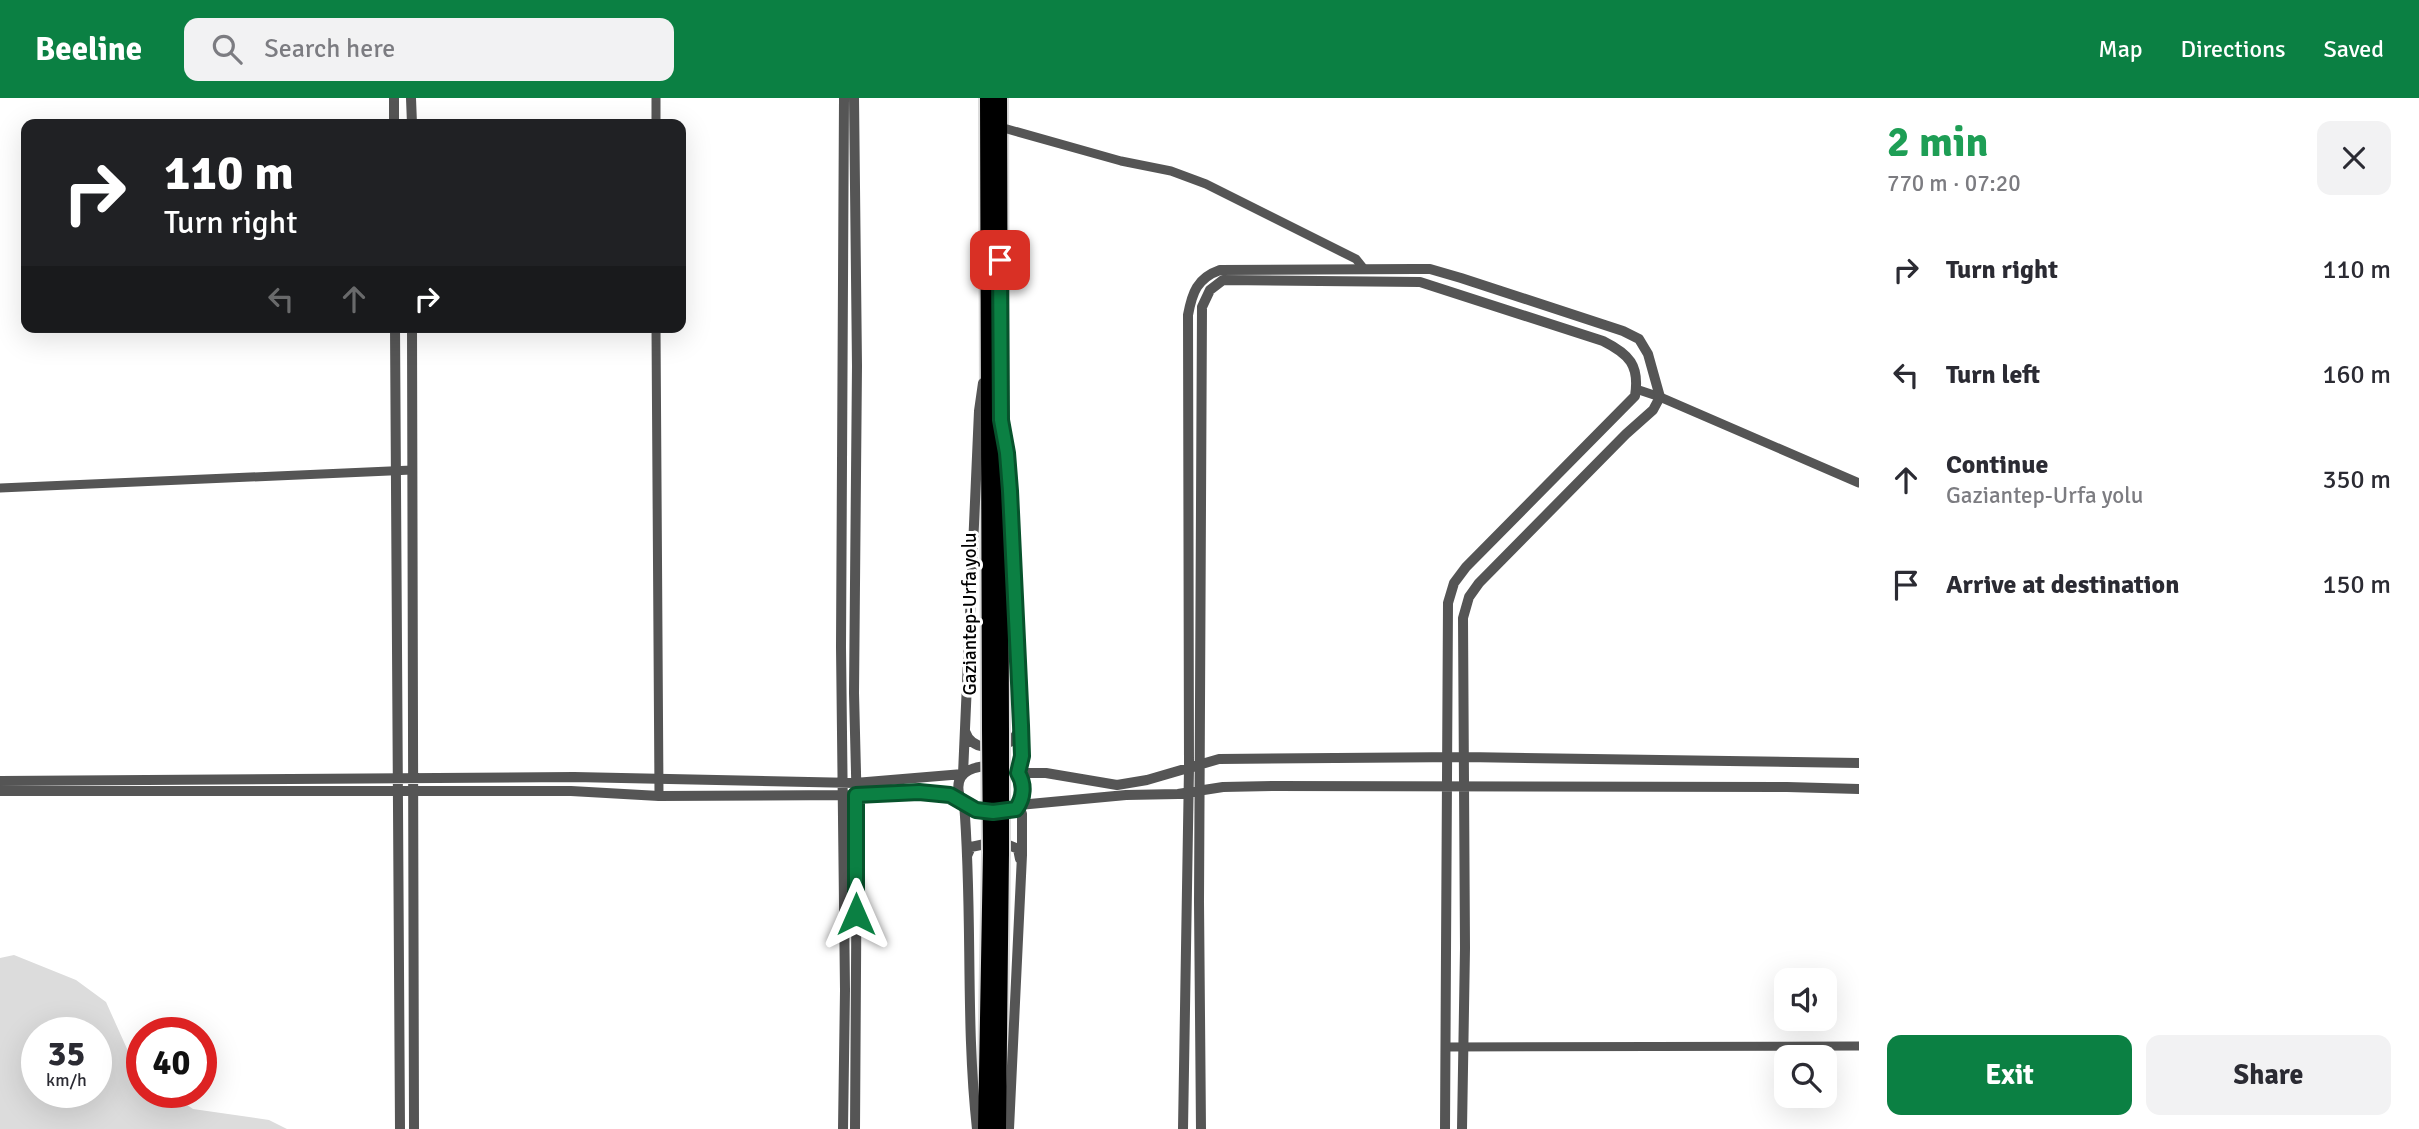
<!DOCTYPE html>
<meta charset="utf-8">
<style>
body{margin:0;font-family:Signika,sans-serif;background:#f2f2f3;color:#2b2b33;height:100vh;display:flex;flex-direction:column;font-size:26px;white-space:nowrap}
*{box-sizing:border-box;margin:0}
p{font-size:23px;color:#7c7c81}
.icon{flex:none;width:38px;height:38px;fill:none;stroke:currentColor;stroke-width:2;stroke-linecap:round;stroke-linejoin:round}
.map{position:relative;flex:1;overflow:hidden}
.sheet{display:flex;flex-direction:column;background:#fff;width:560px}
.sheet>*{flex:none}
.top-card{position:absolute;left:21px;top:21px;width:665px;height:214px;border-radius:14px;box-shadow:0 7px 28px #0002;background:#202124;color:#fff;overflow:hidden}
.buttons{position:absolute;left:1774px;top:870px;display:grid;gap:14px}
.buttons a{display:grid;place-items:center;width:63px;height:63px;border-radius:14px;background:#fff;box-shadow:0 7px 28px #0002;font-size:35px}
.speed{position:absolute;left:21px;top:919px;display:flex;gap:14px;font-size:35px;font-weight:700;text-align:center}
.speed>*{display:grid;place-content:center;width:91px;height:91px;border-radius:50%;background:#fff;box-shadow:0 7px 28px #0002;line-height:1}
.speed small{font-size:18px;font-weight:400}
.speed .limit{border:10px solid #d22;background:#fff;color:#111}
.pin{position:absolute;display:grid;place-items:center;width:60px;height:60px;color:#fff;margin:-30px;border-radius:14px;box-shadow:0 4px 10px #0006}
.me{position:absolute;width:77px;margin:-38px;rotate:0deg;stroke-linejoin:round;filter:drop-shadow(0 0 5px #0008)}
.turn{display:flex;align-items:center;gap:24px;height:147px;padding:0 28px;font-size:32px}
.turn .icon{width:91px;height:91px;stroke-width:2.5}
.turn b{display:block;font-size:49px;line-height:60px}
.lanes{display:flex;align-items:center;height:66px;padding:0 28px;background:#0003;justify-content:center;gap:35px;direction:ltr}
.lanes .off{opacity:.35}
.round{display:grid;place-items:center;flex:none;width:74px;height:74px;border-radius:14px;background:#f2f2f3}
.overview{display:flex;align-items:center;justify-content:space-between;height:119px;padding:0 28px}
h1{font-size:42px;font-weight:700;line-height:52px;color:#1e9e55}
.cta{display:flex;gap:14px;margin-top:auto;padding:14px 28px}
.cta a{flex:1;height:80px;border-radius:14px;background:#0b8043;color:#fff;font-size:28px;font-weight:700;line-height:80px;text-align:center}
.cta a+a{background:#f2f2f3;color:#2b2b33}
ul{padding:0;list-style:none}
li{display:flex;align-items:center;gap:21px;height:105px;padding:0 28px}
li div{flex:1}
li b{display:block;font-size:26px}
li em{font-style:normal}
header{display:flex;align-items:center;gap:42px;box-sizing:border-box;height:98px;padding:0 35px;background:#0b8043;color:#fff}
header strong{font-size:33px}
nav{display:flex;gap:38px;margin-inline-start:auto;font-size:24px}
.search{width:490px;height:63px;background:#f2f2f3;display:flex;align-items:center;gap:18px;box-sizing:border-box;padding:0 24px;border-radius:14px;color:#7c7c81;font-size:26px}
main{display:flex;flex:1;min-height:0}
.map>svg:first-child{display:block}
</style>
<header>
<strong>Beeline</strong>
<div class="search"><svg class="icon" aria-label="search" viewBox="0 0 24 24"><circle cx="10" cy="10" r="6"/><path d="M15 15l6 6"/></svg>Search here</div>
<nav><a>Map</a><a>Directions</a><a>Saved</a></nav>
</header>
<main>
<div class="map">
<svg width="1859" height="1031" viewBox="0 0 1859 1031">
<rect width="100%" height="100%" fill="#fff"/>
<!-- green -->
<path fill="#dcdcdc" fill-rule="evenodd" d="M14 857 76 882 106 904 137 973 142 976V994H168L193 1011 269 1022 287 1031H0V860ZM37 934H96V994H37Z"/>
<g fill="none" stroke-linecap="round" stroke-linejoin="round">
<defs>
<path id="trunk" d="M987 0 989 632
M1000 0 1002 633
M985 1031 990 754
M999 1031 1002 755"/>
</defs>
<!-- trunk casing -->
<use href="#trunk" stroke="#dbdbdb" stroke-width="18"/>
<!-- minor -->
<path stroke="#555" stroke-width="9" d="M656 26V0
M1000 29 1121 63 1171 73 1206 86 1356 161 1364 171
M656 229 659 698
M1636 291 1660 299 1859 385
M0 390 412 372
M1446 949 1859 948"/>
<!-- tertiary -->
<path stroke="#555" stroke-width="10" d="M394 0V26
M411 0 412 26
M854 0 857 268 854 595 857 714 855 1031
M395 229 400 1031
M412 229 414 1031
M1007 362 1022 658 1018 675H1046L1117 687 1147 682 1219 661 1465 659 1859 665
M965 633C972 654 996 651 1012 643L1020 631
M995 667 1006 669 1020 678C1024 689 1024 701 1016 711 1002 714 981 717 968 708 963 705 960 701 959 695 954 671 978 668 995 667Z
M0 683 574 679 855 685 963 676 979 313 983 285
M0 693H571L659 698 856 697 919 694 950 697 964 705C973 813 965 923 977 1031
M967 758 971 749 999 743 1018 751 1020 761
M843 1031 845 892 841 549 844 0
M1009 1031 1022 757V716L1019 707 1126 697 1178 696 1223 689 1275 688 1787 689 1859 691
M1183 1031 1189 670 1188 217C1192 195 1197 180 1220 172L1414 171H1430L1461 180 1623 233 1639 241 1648 256 1660 299 1653 312 1626 336 1479 485 1469 499 1463 520 1465 850 1462 1031
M1201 1031 1199 804 1202 209 1210 192 1223 182 1420 184 1603 243C1629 256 1640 267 1635 298L1466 469 1454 485 1448 505 1445 1031"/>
<!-- trunk -->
<use href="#trunk" stroke="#000" stroke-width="14"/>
<defs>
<path id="trunk-bridge" d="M989 632 990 754
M1002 755V633"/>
</defs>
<!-- trunk-bridge casing -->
<use href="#trunk-bridge" stroke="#dbdbdb" stroke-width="18" stroke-linecap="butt"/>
<!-- trunk-bridge -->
<use href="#trunk-bridge" stroke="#000" stroke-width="14"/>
</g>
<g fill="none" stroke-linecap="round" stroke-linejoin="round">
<defs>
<path id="route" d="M856 816V697L919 694 950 697 976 712 993 714 1016 711C1024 700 1025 686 1018 675L1022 658 1021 627 1010 393 1007 355 1001 322 1000 162"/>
</defs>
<!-- route casing -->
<use href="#route" stroke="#07532c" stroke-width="18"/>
<!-- route -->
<use href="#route" stroke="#0b8043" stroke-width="12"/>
</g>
<g text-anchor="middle" stroke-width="6" stroke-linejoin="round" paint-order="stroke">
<!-- street labels -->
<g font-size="19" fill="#000" stroke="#fff">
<text transform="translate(969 516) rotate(-90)" y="7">Gaziantep-Urfa yolu</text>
</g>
</g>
</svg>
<div class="buttons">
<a><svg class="icon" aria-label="sound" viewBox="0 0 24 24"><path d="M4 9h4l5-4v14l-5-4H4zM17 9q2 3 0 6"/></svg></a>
<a><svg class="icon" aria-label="search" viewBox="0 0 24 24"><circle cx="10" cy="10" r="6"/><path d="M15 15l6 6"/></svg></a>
</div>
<div class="speed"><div>35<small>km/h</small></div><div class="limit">40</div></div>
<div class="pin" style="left:1000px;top:162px;background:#d93025"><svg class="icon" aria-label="arrive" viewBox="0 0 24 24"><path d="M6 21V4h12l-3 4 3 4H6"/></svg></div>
<svg class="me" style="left:856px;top:816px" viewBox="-20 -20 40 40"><path d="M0-17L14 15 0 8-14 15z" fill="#0b8043" stroke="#fff" stroke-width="4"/></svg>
<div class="top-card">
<div class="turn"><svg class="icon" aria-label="right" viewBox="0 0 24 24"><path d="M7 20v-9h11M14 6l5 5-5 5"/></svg><div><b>110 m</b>Turn right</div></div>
<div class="lanes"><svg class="icon off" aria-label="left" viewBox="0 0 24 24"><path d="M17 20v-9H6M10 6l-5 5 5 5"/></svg><svg class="icon off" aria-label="ahead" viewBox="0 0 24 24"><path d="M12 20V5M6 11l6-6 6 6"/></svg><svg class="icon" aria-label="right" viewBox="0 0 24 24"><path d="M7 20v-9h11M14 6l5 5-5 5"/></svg></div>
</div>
</div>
<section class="sheet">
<div class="overview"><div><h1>2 min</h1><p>770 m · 07:20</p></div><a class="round"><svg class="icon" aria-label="close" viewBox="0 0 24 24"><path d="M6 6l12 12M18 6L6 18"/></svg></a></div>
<ul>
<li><svg class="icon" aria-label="right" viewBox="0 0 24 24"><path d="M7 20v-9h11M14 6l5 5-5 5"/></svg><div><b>Turn right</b></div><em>110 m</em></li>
<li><svg class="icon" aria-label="left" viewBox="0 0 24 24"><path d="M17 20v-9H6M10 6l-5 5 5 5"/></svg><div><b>Turn left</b></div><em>160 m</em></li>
<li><svg class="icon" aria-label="ahead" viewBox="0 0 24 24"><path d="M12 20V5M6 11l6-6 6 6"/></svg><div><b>Continue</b><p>Gaziantep-Urfa yolu</p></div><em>350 m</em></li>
<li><svg class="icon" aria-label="arrive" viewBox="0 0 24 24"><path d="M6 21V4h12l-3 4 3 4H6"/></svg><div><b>Arrive at destination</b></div><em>150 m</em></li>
</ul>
<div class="cta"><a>Exit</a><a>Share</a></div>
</section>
</main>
